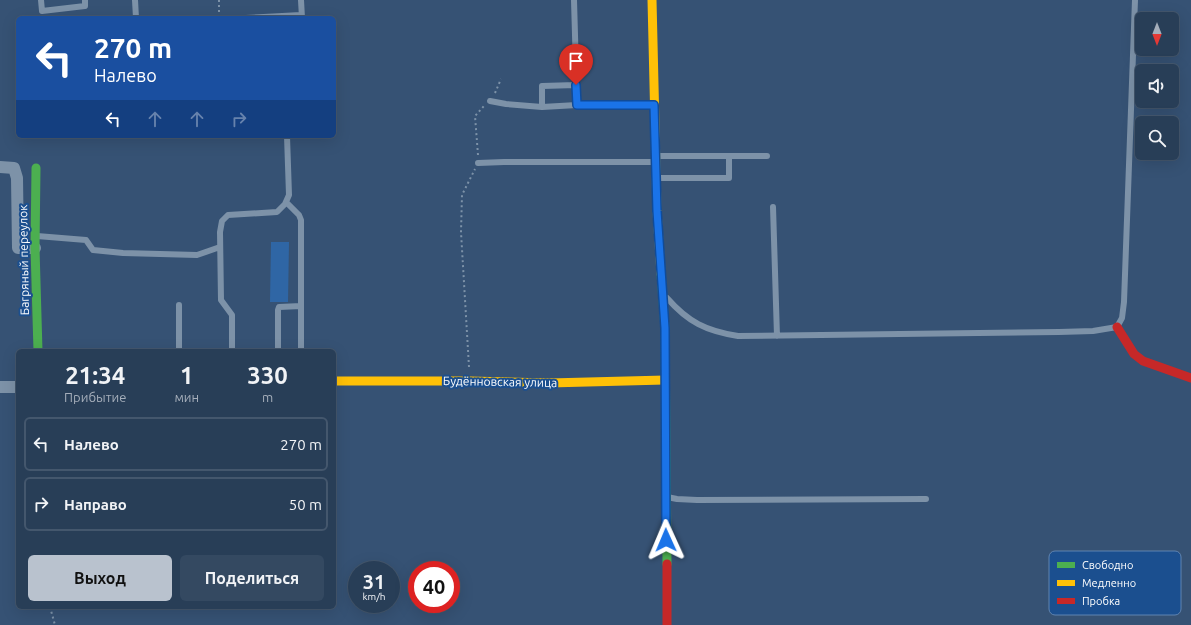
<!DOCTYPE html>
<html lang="ru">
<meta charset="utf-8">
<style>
body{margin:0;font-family:Ubuntu,sans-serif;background:#344961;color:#f1f3f6;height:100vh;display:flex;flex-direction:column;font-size:15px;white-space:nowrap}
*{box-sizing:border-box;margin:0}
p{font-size:13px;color:#a5aeba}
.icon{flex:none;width:22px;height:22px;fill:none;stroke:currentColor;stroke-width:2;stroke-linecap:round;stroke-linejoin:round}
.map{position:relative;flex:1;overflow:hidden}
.details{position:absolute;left:16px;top:349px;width:320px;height:260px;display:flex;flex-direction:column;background:#283e57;border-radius:6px;box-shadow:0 4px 16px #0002,0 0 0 1px #44576d}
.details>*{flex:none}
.hud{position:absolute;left:16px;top:16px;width:320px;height:122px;border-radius:6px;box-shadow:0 4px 16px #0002,0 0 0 1px #44576d;background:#1a4fa0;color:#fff;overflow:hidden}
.needle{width:26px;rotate:180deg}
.tools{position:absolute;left:1135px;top:12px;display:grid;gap:8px}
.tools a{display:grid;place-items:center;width:44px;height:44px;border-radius:6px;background:#283e57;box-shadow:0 4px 16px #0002,0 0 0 1px #44576d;font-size:20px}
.speed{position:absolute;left:348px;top:561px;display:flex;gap:8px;font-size:20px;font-weight:700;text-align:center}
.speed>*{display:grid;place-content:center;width:52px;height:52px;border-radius:50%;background:#283e57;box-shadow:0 4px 16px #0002,0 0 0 1px #44576d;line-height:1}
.speed small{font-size:10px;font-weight:400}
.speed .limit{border:6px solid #d22;background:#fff;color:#111}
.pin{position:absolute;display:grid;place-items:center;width:34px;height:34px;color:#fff;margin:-41px -17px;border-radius:50% 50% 50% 0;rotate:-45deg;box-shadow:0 0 4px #0007}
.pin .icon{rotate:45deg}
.me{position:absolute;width:44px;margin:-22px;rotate:359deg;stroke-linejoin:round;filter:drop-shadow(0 0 3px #0008)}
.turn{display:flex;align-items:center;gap:14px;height:84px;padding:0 12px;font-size:18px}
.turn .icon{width:52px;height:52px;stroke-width:2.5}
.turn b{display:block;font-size:28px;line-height:34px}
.lanes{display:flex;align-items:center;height:38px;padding:0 12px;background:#0003;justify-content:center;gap:20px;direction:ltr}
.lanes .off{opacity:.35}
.eta{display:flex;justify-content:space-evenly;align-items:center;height:68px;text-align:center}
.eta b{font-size:24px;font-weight:700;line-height:28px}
.cta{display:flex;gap:8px;margin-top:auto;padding:8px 12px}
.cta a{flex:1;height:46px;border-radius:6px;background:#b9c2ce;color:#111;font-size:16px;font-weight:700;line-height:46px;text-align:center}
.cta a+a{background:#344961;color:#f1f3f6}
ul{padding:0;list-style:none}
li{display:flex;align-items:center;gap:12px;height:54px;margin:0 8px 6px;padding:0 4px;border:2px solid #44576d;border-radius:6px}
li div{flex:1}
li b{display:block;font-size:15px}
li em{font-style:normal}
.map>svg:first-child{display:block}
</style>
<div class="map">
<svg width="1191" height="625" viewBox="0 0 1191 625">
<rect width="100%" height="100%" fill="#365274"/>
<!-- green -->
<path fill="#2f66a5" d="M271 242H289L288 302H270Z"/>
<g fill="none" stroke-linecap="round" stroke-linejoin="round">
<!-- path -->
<path stroke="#7d92a8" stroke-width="2" stroke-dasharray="2 3" stroke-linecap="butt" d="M219 0V18
M495 93 501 79
M478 155 475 116 484 106
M469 367 461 232 462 195 475 169
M50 607 55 625"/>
<!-- lane -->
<path stroke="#7d92a8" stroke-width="6" d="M41 0 42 11 85 6V0
M135 0 136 18
M301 0 302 18
M574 0 577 105H654
M246 18 301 15
M576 85 542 86V107L577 105
M490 101 506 104 542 107
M657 156H767
M478 163 504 162H654
M657 178H729V156
M286 202 299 215 301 220V351
M773 207 777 336
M37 236 86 240 93 250 123 253 197 255 220 247
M667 298C688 322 706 331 738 336L1059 332 1093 331 1117 327 1122 318 1124 302 1135 0
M179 305V351
M232 351V315L221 300 220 232 222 221 228 215 277 212 285 204 289 195 287 136
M278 351V310L279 307 301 306
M667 497 677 499 697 500 926 499"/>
<!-- street -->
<path stroke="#7d92a8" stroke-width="12" d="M0 167 14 168 17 178 18 248H35
M0 387H18"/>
<!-- fast -->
<path stroke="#4caf50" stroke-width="9" d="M36 168 35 248 38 351
M661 274 665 328 667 564"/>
<!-- slow -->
<path stroke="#ffc107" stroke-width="9" d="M652 0 657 211 661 274
M334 381H470L549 383 665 380"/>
<!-- jam -->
<path stroke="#c62828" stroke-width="9" d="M1117 327 1134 354 1143 361 1191 378
M667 564V625"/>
</g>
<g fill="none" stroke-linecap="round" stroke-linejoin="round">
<defs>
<path id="route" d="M576 85 577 105H654L657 211 665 328 666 540"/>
</defs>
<!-- route casing -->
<use href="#route" stroke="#114b97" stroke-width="10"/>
<!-- route -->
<use href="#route" stroke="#1a73e8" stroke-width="7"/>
</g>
<g text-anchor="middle" stroke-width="4" stroke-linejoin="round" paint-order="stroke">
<!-- street labels -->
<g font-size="12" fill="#fff" stroke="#1b4f8f">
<text transform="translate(24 260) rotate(-91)" y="4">Багряный переулок</text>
<text transform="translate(500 382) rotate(1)" y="4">Будённовская улица</text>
</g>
</g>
<!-- legend -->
<rect x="1049" y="551" width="132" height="64" rx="6" fill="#1b4f8f" stroke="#5f84b1" stroke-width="1"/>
<rect x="1057" y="562" width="18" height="6" fill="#4caf50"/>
<rect x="1057" y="580" width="18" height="6" fill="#ffc107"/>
<rect x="1057" y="598" width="18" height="6" fill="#c62828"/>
<g font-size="11" fill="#fff">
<text x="1082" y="569">Свободно</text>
<text x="1082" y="587">Медленно</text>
<text x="1082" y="605">Пробка</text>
</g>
</svg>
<div class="tools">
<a><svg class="needle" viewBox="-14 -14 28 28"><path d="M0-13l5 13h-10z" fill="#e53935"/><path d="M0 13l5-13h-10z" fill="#a5aeba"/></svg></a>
<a><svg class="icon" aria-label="sound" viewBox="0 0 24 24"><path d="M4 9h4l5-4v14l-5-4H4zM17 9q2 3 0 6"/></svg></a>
<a><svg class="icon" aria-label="search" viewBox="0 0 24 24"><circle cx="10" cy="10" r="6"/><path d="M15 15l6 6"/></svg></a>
</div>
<div class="speed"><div>31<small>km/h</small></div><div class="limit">40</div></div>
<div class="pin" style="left:576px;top:85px;background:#d93025"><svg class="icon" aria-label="arrive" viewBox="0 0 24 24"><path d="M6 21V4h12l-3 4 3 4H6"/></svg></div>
<svg class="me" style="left:666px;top:540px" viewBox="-20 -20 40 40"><path d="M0-17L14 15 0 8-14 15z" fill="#1a73e8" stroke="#fff" stroke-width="4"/></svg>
<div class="hud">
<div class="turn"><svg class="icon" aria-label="left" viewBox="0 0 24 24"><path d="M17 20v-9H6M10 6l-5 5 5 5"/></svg><div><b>270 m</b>Налево</div></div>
<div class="lanes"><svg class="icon" aria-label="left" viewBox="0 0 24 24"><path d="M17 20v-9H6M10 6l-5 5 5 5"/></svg><svg class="icon off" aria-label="ahead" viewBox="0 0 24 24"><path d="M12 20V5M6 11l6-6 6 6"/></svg><svg class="icon off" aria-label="ahead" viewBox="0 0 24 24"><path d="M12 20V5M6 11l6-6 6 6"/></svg><svg class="icon off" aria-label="right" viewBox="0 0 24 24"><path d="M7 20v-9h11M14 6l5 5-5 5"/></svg></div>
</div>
<section class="details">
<div class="eta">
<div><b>21:34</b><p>Прибытие</p></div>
<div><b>1</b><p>мин</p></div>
<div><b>330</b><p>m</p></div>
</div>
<ul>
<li><svg class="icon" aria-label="left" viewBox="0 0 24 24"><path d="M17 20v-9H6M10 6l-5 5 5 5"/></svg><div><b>Налево</b></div><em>270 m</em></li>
<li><svg class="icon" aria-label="right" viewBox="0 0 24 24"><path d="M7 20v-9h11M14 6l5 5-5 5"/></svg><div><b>Направо</b></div><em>50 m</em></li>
</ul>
<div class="cta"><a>Выход</a><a>Поделиться</a></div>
</section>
</div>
